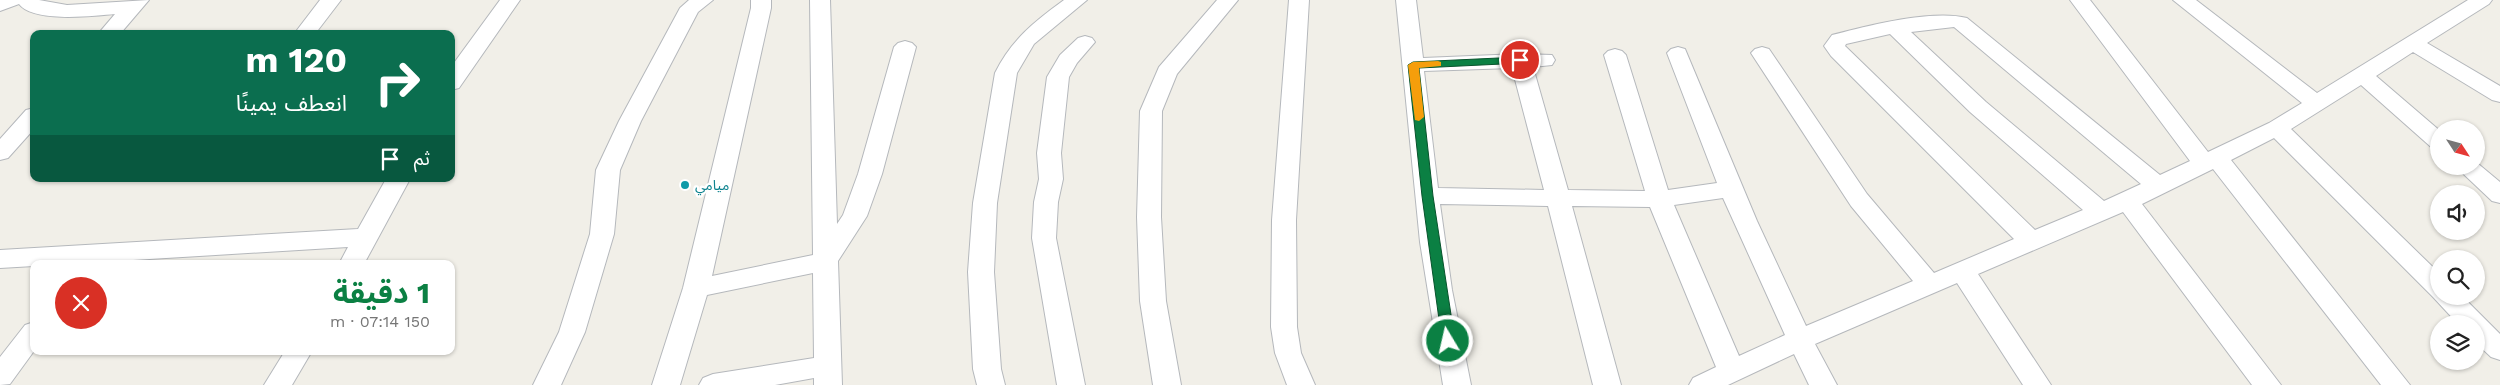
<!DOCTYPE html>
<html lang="ar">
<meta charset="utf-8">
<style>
body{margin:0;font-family:"Work Sans","Noto Sans Arabic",sans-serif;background:#f2f2f2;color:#222;direction:rtl;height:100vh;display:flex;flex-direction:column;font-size:19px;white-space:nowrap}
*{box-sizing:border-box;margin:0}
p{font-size:16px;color:#767676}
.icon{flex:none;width:28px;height:28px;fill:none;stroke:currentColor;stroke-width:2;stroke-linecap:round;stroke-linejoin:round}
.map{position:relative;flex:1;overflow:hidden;direction:ltr}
.drawer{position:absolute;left:30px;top:260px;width:425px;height:95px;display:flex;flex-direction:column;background:#fff;border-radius:10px;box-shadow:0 1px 4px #0004;direction:rtl}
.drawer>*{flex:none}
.top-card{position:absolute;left:30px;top:30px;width:425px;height:152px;border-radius:10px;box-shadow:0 1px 4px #0004;direction:rtl;background:#0b6e4f;color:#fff;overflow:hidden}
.needle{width:32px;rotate:126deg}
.fabs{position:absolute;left:2430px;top:120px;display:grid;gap:10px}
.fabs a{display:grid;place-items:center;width:55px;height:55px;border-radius:50%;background:#fff;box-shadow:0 1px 4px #0004;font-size:25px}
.pin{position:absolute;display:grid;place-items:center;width:42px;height:42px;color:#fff;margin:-21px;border:2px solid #fff;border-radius:50%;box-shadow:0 1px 5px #0007}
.me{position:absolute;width:55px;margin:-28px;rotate:351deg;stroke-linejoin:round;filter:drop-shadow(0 0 4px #0008)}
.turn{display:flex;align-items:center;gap:18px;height:105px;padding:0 25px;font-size:22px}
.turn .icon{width:65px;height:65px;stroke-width:2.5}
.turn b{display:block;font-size:35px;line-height:42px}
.then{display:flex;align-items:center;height:48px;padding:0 25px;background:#0003;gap:10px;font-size:19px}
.round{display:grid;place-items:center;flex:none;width:52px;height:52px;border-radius:26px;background:#f2f2f2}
.head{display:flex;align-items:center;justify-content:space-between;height:85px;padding:0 25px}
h1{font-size:30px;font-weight:700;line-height:38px;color:#0b8043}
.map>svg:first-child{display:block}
</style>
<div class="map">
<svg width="2500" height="385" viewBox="0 0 2500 385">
<rect width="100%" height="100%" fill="#f1efe8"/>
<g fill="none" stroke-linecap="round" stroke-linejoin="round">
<defs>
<path id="minor" d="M0 0H39L67 5 149 0 120 34H98L115 14C94 16 33 23 19 4L0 11Z
M320 0H341L315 34H294Z
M500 0H520L459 88 451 90V67Z
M689 0H713L698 12 641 121 620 170 614 234 585 332 561 385H533L559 332 590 234 596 170 619 121 680 8Z
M751 0H771V8L712 276 813 255 810 0H830L837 224 843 215 858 174 894 47 898 43 905 41 912 43 916 47 882 174 867 216 838 261 842 385H814V378L775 385H699L703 378 713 374 814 358 813 273 707 295 680 385H652L683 288 751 8Z
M1064 0H1087L1034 44 1017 73 997 203 994 272 1001 369 1005 385H977L973 369 968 272 973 203 995 73C1011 40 1035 21 1064 0Z
M1217 0H1238L1177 74 1162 111 1161 217 1166 301 1181 385H1153L1140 301 1137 217 1140 111 1159 67Z
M1289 0H1309L1296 220 1297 327 1301 353 1315 385H1287L1275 353 1271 327 1272 220Z
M1396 0H1416L1423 58 1520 54 1552 55 1555 60 1552 65 1533 67 1568 190 1645 191 1604 55 1608 51 1615 49 1622 51 1626 55 1668 190 1717 183 1667 53 1671 49 1678 47 1685 49 1757 221 1806 326 1913 281 1851 206 1751 53 1755 49 1762 47 1769 49 1867 194 1934 273 2014 239 1831 56 1824 46 1832 35C1867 26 1932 9 1967 18L2160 175 2190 161 2070 0H2090L2208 152 2269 123 2302 103 2173 0H2196L2317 93 2468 0H2492L2489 4 2427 43 2500 86V102L2492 100 2413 52 2376 76 2439 130V149L2431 147 2361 85 2291 129 2439 273V296H2462L2500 334V360L2491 357 2476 343V324H2458L2433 297 2274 138 2231 160 2410 385H2381L2213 169 2142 204 2281 385H2252L2123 212 1978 274 2051 385H2023L1957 283 1815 344 1837 385H1809L1794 354 1728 385H1689L1693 378 1716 367 1650 207 1572 206 1621 385H1593L1548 206 1440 204 1452 290 1471 385H1443L1420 242ZM1954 27 2141 184 2104 201 1986 102 1911 32ZM1890 34 1970 112 2083 210 2035 230 1845 46 1846 44ZM1512 68 1544 190 1438 188 1424 71ZM1723 198 1785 335 1739 356 1674 205Z
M1085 36 1092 38 1095 42 1077 63 1069 77 1061 153 1063 179 1058 202 1056 238 1085 385H1057L1032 238 1034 202 1039 179 1037 153 1047 77 1060 55 1078 38Z
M34 108V129L8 158 0 160V139L26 110Z
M2476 162 2500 182V203L2492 201 2455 166H2476Z
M386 179H410L364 264H339L348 247 67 264H34V266L0 268V250L358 229Z
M34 322V351L10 384 0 385V357L25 325Z
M285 351H312L292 385H264Z"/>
</defs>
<!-- minor casing -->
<use href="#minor" stroke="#b5b8bc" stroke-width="2"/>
<!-- minor -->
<use href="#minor" fill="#fff" fill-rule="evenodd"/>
</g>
<!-- route -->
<path fill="#0b8043" stroke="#07532c" d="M1520 57 1525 60 1523 63 1419 68 1433 196 1455 341 1448 346 1442 341 1422 196 1408 65 1413 62Z"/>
<!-- slow -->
<path fill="#f59e0b" d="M1438 61 1441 62V66L1419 68 1424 117 1419 121 1415 120 1408 65 1413 62Z"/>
<!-- markers -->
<circle fill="#0f9aa8" stroke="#fff" stroke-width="2" cx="685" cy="185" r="5"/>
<g text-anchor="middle" stroke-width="4.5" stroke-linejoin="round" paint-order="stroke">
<!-- culture labels -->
<g font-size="14" fill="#0d838f" stroke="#fff" text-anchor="start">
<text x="695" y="190">ميامي</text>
</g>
</g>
</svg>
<div class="fabs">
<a><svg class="needle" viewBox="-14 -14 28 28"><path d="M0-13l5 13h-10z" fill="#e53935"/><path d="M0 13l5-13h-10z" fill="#767676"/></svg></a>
<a><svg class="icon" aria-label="sound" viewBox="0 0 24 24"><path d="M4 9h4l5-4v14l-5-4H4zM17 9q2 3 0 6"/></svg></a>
<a><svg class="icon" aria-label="search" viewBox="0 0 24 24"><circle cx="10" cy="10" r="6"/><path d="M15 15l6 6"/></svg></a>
<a><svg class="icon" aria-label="layers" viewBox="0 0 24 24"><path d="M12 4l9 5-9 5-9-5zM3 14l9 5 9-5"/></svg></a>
</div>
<div class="pin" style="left:1520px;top:60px;background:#d93025"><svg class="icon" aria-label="arrive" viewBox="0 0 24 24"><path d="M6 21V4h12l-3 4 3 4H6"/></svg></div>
<svg class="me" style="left:1448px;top:341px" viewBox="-20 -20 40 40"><circle r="17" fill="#0b8043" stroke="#fff" stroke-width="3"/><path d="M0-11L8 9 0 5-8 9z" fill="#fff"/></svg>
<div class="top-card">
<div class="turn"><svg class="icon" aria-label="right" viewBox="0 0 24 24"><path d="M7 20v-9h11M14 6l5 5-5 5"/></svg><div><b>120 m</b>انعطف يمينًا</div></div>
<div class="then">ثم<svg class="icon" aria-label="arrive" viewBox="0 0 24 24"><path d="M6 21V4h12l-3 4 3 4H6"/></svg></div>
</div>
<section class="drawer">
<div class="head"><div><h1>1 دقيقة</h1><p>150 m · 07:14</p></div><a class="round" style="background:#d93025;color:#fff"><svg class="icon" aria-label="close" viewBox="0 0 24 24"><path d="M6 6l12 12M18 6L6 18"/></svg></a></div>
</section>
</div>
